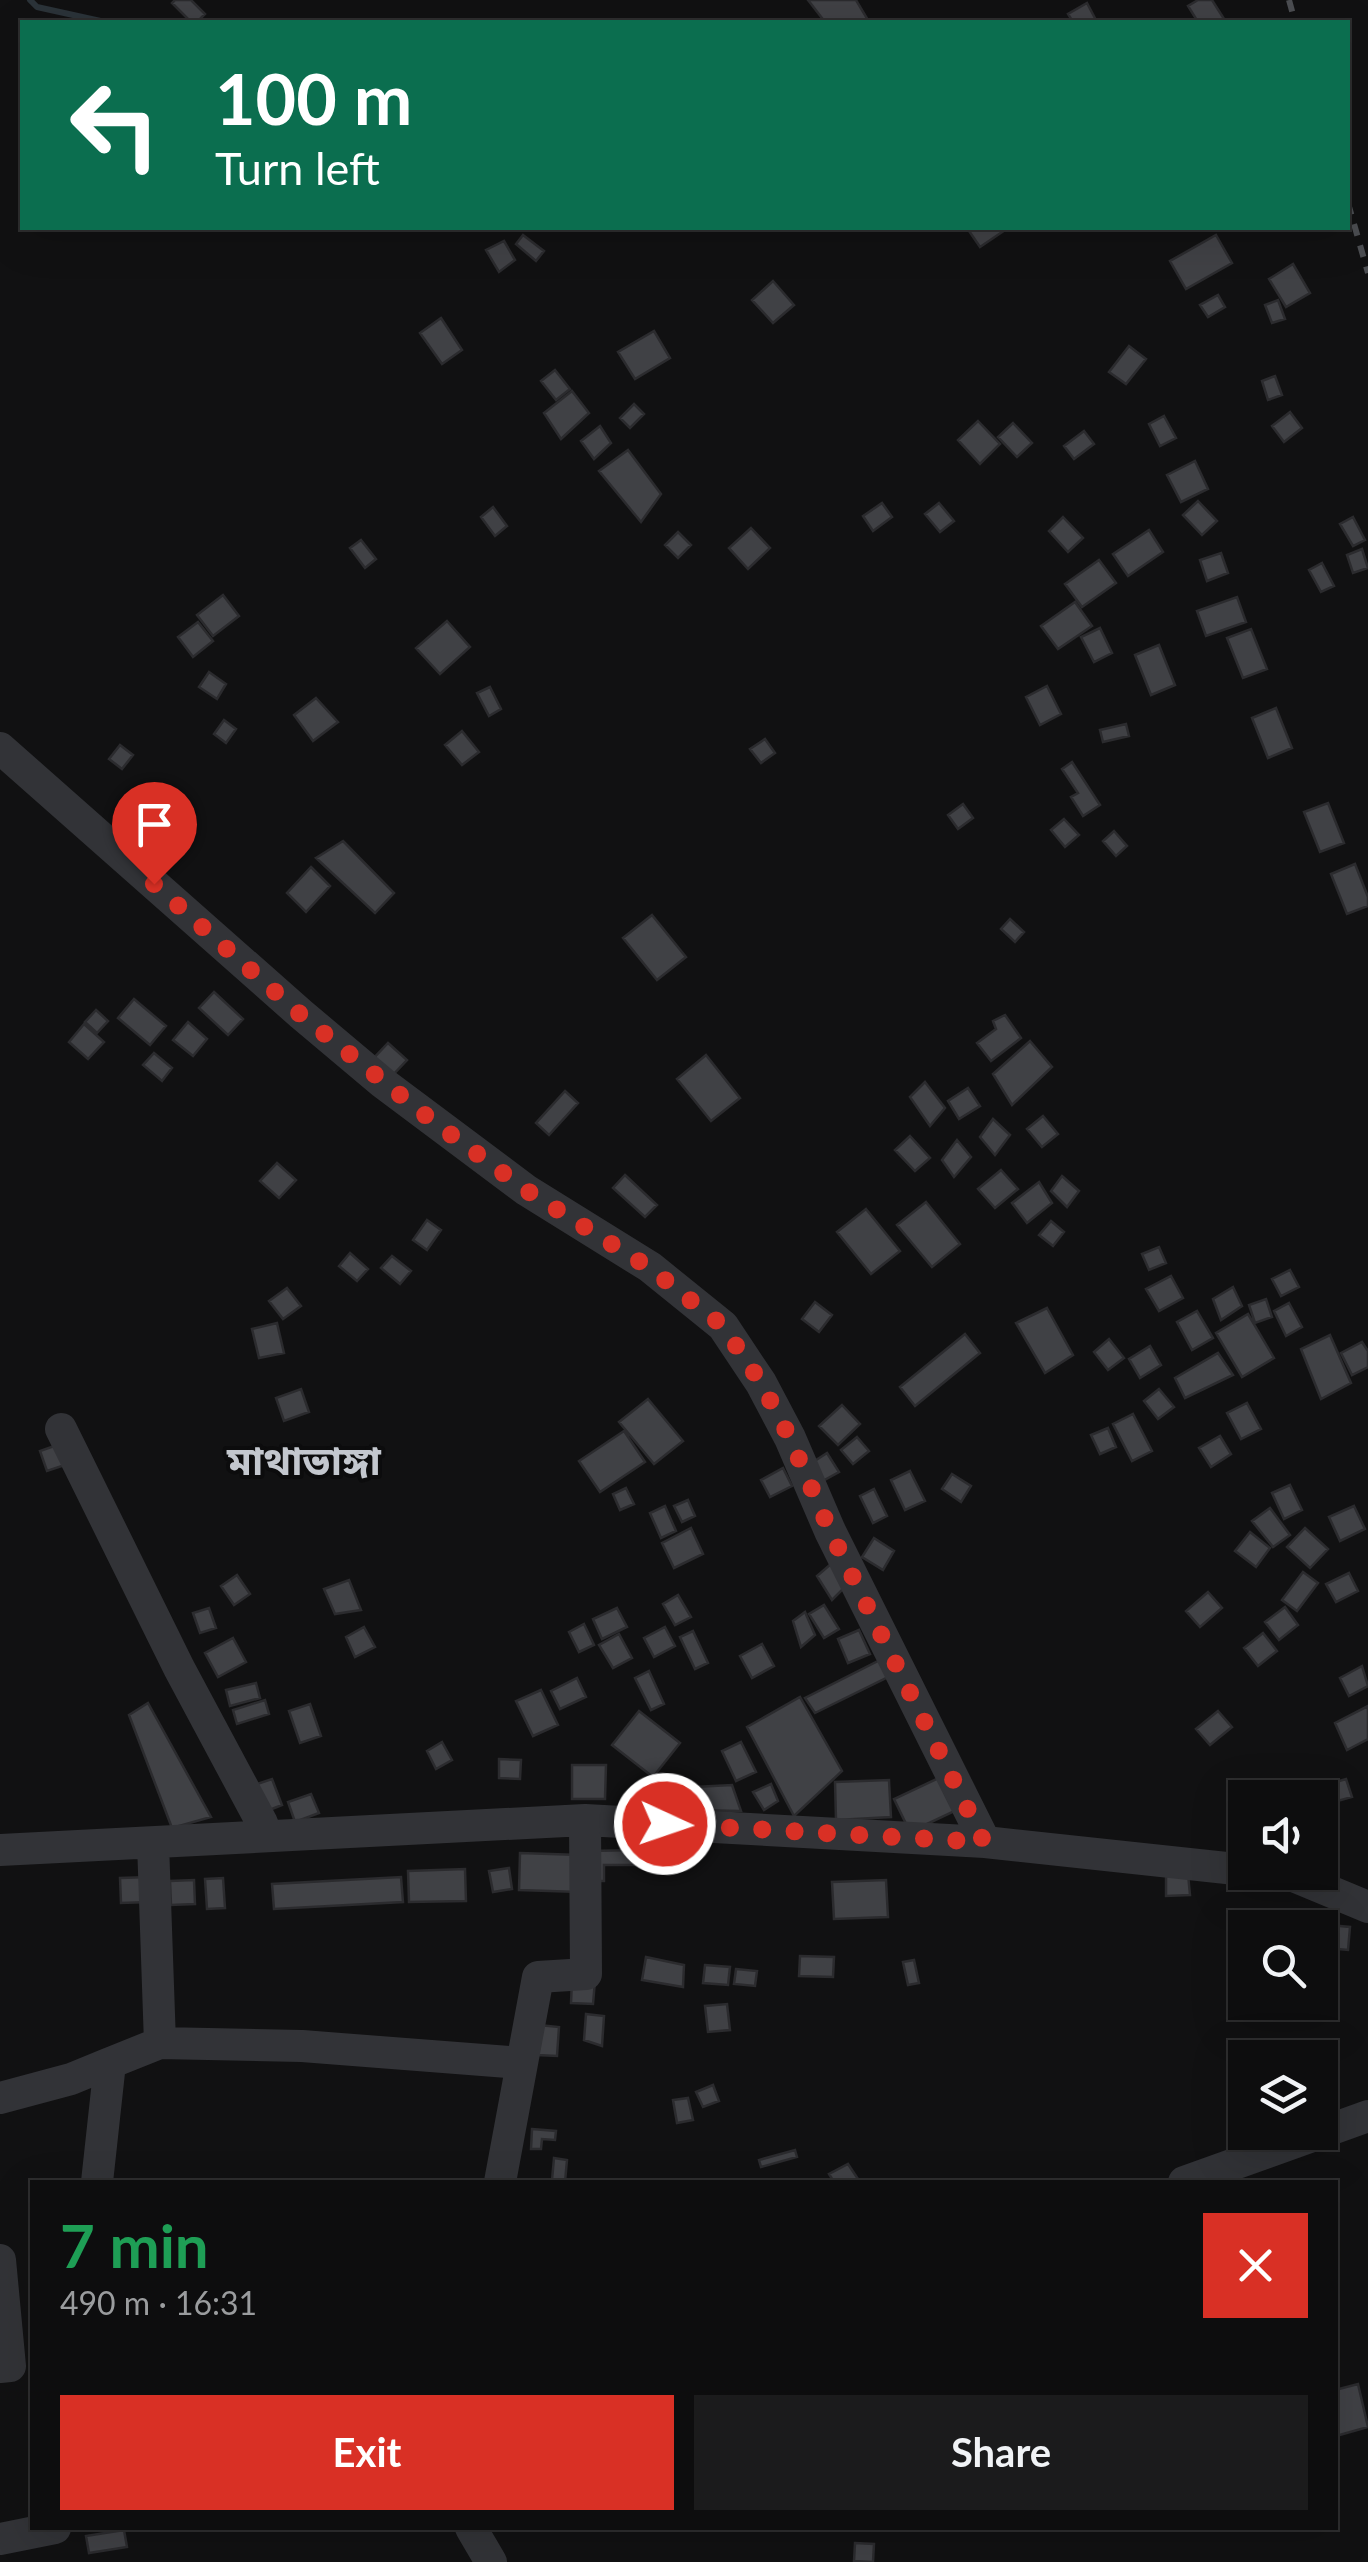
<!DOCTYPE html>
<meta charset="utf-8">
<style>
body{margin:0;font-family:Lato,"Noto Sans Bengali",sans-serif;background:#1b1b1c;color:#f1f3f6;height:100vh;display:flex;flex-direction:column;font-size:38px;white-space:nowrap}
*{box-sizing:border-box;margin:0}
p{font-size:32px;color:#9a9c9e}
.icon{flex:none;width:55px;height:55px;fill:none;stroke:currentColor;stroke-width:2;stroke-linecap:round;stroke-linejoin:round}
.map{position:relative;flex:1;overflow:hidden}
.drawer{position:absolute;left:30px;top:2180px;width:1308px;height:350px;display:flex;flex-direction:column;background:#0d0d0e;border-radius:0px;box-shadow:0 10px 40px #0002,0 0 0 2px #2d2d2e}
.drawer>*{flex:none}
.top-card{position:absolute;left:20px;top:20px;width:1330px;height:210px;border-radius:0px;box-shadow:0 10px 40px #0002,0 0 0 2px #2d2d2e;background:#0b6e4f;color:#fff;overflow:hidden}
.fabs{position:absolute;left:1228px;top:1780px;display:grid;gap:20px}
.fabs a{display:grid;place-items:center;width:110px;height:110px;border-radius:0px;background:#0d0d0e;box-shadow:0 10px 40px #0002,0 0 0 2px #2d2d2e;font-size:50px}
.pin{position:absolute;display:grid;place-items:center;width:85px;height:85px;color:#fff;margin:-102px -42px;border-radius:50% 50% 50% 0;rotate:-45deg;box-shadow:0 0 10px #0007}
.pin .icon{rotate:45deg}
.me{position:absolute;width:110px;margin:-55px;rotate:93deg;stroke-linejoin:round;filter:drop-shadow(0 0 8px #0008)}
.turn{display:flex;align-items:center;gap:35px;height:210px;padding:0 30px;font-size:45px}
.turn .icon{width:130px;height:130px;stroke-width:2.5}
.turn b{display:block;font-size:70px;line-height:85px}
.round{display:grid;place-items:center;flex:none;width:105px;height:105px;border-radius:0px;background:#1b1b1c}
.summary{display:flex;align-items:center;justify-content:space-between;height:170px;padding:0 30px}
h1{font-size:60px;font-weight:700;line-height:75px;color:#1e9e55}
.cta{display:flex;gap:20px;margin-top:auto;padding:20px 30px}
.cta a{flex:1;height:115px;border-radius:0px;background:#d93025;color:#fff;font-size:40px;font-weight:700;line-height:115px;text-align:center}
.cta a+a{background:#1b1b1c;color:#f1f3f6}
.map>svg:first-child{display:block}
</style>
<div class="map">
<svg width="1368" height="2562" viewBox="0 0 1368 2562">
<rect width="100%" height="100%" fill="#111112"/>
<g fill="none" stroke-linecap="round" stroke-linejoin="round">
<!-- stream -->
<path stroke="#2b3339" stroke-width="6" d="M30 0 37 7 105 22"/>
</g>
<!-- building -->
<path fill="#404145" stroke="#2b2b2e" stroke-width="2.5" d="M175 0H191L205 14 197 22H191L172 3Z
M808 0H856L868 20 825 22Z
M1198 0H1212L1226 22H1198L1188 6Z
M1087 3 1097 22H1073L1068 14Z
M967 228H1008L980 247Z
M523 235 544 251 536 261 516 244Z
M1216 235 1232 263 1186 289 1170 261Z
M504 241 515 260 499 272 486 250Z
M1293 264 1310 293 1286 307 1269 279Z
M773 281 794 305 773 323 752 300Z
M1218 295 1225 307 1208 317 1200 305Z
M1278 300 1285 319 1272 323 1265 305Z
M441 318 462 350 442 364 420 333Z
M654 331 670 358 635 379 618 352Z
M1129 346 1146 359 1126 384 1109 372Z
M555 370 570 389 556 400 541 381Z
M1275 376 1282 395 1268 400 1262 381Z
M572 391 589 413 561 439 544 413Z
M634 404 644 414 630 428 620 418Z
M1290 412 1302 428 1284 442 1272 426Z
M1164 416 1176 438 1160 446 1149 424Z
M978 421 1000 444 980 464 958 440Z
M1013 423 1032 443 1017 457 998 437Z
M600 426 611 443 594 459 581 441Z
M1084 431 1094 444 1074 459 1064 446Z
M628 450 661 494 641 522 599 471Z
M1195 461 1208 489 1181 502 1167 475Z
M1198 501 1217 521 1202 535 1183 515Z
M882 503 892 517 873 531 863 516Z
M939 503 954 521 940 532 925 514Z
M493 507 507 526 495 536 481 517Z
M1063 517 1083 538 1068 552 1049 531Z
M1353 517 1365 540 1353 546 1340 524Z
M751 528 770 548 748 569 729 548Z
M1149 530 1163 552 1128 576 1113 554Z
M678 532 691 545 678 558 665 545Z
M361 540 376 559 365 568 350 548Z
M1362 549 1368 568 1353 573 1347 555Z
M1221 553 1228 573 1207 581 1200 560Z
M1099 560 1116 583 1082 607 1065 584Z
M1322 563 1334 586 1321 592 1309 570Z
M223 595 239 616 213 636 197 615Z
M1237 597 1246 622 1206 636 1197 611Z
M1075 602 1092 626 1058 649 1041 626Z
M447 621 470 647 440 674 416 648Z
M198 622 213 641 193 657 178 637Z
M1100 628 1112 653 1094 662 1081 637Z
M1251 629 1267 669 1243 678 1227 638Z
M1159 645 1175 685 1151 695 1135 655Z
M209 672 226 684 217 699 199 687Z
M1047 686 1061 714 1040 725 1026 697Z
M490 687 501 709 489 716 477 693Z
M316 698 338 722 313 741 294 715Z
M1276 708 1292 748 1268 758 1252 718Z
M224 720 236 729 226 743 214 734Z
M1126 724 1129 736 1103 742 1100 730Z
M462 731 479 752 462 765 445 745Z
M765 739 775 753 761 763 750 749Z
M120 745 133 755 122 769 109 759Z
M1072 762 1100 805 1083 816 1071 797 1078 793 1062 769Z
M1328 803 1344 843 1320 852 1304 812Z
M963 804 973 818 958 829 948 815Z
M1064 819 1079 835 1065 847 1051 830Z
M1114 831 1127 846 1116 856 1103 841Z
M343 841 394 893 375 913 316 858Z
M1355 864 1368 897V906L1347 914 1331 874Z
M311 867 330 886 306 912 287 893Z
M652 915 686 957 657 980 623 938Z
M1010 919 1024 932 1015 942 1001 929Z
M214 992 243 1019 228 1035 199 1008Z
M134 999 166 1026 150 1045 118 1018Z
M96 1010 108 1021 97 1033 85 1022Z
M1005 1015 1021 1038 991 1061 977 1043 996 1029 993 1021Z
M188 1022 207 1039 193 1056 173 1040Z
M84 1024 104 1042 88 1059 69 1042Z
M1030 1041 1052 1067 1012 1105 993 1074Z
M388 1043 407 1060 390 1078 371 1061Z
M154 1053 172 1068 162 1081 143 1065Z
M706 1055 740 1098 711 1121 677 1079Z
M925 1082 945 1108 930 1126 910 1097Z
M968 1088 980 1106 959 1119 948 1101Z
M565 1091 578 1103 549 1135 536 1123Z
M1043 1116 1058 1134 1042 1147 1027 1129Z
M993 1119 1010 1135 995 1155 980 1137Z
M910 1136 930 1158 915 1171 895 1150Z
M957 1140 971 1157 954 1177 942 1160Z
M277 1163 296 1180 279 1198 260 1181Z
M1001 1170 1018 1189 995 1208 978 1189Z
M625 1175 657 1205 645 1217 613 1188Z
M1062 1176 1079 1191 1067 1207 1051 1191Z
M1039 1182 1052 1203 1027 1223 1012 1203Z
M926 1202 960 1244 932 1267 897 1225Z
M866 1209 900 1251 871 1274 837 1232Z
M427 1220 441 1230 427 1250 413 1240Z
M1051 1221 1064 1232 1053 1246 1039 1235Z
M1159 1247 1166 1263 1149 1270 1142 1254Z
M350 1253 368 1269 357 1281 339 1266Z
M392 1256 411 1271 400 1284 381 1268Z
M1290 1270 1299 1287 1281 1296 1272 1279Z
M1171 1276 1183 1298 1159 1311 1146 1289Z
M1233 1287 1242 1306 1221 1320 1213 1299Z
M287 1288 301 1306 283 1319 269 1301Z
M1266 1299 1272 1317 1255 1323 1249 1305Z
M815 1302 832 1315 819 1332 802 1319Z
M1289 1303 1302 1327 1286 1336 1274 1311Z
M1047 1308 1073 1355 1045 1373 1016 1323Z
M1197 1311 1213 1338 1192 1350 1177 1322Z
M1248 1314 1274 1358 1242 1377 1216 1333Z
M277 1323 284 1353 259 1358 252 1329Z
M965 1334 980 1353 915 1406 900 1387Z
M1330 1335 1351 1383 1321 1399 1301 1349Z
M1109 1339 1124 1358 1108 1370 1094 1352Z
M1362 1342 1368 1351V1367L1352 1375 1341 1353Z
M1150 1346 1161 1365 1140 1378 1129 1359Z
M1218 1353 1233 1375 1185 1398 1175 1378Z
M301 1389 309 1412 284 1421 276 1398Z
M1159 1389 1174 1407 1158 1419 1144 1401Z
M648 1399 683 1441 654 1464 619 1422Z
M1247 1403 1261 1429 1241 1439 1227 1413Z
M842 1405 860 1424 838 1445 819 1426Z
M1133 1414 1152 1451 1132 1461 1113 1424Z
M1108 1428 1116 1447 1100 1454 1091 1435Z
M624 1431 645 1462 600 1492 579 1461Z
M1220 1436 1231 1454 1211 1467 1199 1448Z
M857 1437 869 1451 853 1464 841 1450Z
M57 1445 65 1465 47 1471 40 1451Z
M827 1453 839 1472 819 1483 810 1464Z
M783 1468 792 1486 770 1497 761 1480Z
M910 1471 925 1501 905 1510 891 1480Z
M952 1474 971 1486 961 1502 942 1489Z
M1290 1485 1302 1510 1284 1519 1272 1493Z
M626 1488 634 1504 620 1510 613 1494Z
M874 1489 887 1516 873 1523 860 1496Z
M688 1500 695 1516 682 1522 674 1506Z
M665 1506 676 1531 661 1538 650 1513Z
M1354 1506 1365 1529 1340 1541 1329 1517Z
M1270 1508 1290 1535 1273 1547 1252 1521Z
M691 1528 703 1554 674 1568 662 1543Z
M1305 1528 1328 1549 1310 1568 1287 1547Z
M1250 1532 1270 1548 1256 1567 1235 1551Z
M874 1538 894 1551 883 1570 862 1557Z
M832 1563 848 1584 832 1600 817 1576Z
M1303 1572 1318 1583 1297 1611 1282 1600Z
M1349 1573 1358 1591 1336 1602 1326 1584Z
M237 1575 250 1594 234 1605 221 1586Z
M349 1580 361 1610 335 1614 324 1589Z
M1208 1592 1222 1608 1200 1627 1186 1611Z
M678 1595 691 1617 675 1625 663 1604Z
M824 1605 839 1629 824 1638 809 1614Z
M1285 1607 1298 1625 1279 1640 1265 1622Z
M209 1608 216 1628 200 1633 193 1613Z
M617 1608 627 1627 602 1639 593 1619Z
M805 1612 815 1635 801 1647 793 1621Z
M584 1624 594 1645 579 1652 569 1632Z
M364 1627 375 1647 355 1657 346 1637Z
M665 1627 675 1646 654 1657 644 1638Z
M859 1630 870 1654 848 1663 838 1639Z
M693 1631 708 1663 695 1669 680 1637Z
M1263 1633 1277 1651 1258 1666 1244 1648Z
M619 1634 632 1658 613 1668 599 1645Z
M233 1638 246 1662 218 1677 205 1653Z
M762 1644 774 1666 752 1678 740 1656Z
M882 1659 888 1677 815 1713 805 1698Z
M1362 1666 1368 1686 1349 1696 1340 1678Z
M649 1671 664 1704 651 1710 635 1678Z
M577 1678 586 1697 560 1709 551 1691Z
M256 1683 260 1698 230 1706 226 1690Z
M541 1690 558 1725 533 1736 516 1701Z
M800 1697 842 1771 794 1816 747 1727Z
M265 1700 269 1714 237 1724 233 1710Z
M148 1703 211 1817 172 1828 129 1715Z
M310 1704 321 1736 300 1743 289 1711Z
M1368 1706V1739L1347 1750 1335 1723Z
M639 1711 680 1743 653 1777 612 1745Z
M1218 1711 1232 1727 1210 1745 1196 1729Z
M442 1742 452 1760 436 1769 427 1751Z
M741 1742 756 1772 736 1781 722 1751Z
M499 1759 521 1760 520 1779 499 1778Z
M572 1765H606L605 1799H572Z
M943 1776 959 1809 910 1832 894 1799Z
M272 1779 282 1805 267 1811 257 1784Z
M1346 1779 1352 1797 1334 1802 1329 1784Z
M889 1780 891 1817 836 1820 835 1782Z
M654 1783H688V1806H655Z
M771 1784 778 1801 764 1810 753 1792Z
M732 1785 741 1811 693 1810 694 1787Z
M311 1794 319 1813 295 1822 288 1802Z
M636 1850 637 1865H604V1881H591L590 1851Z
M655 1852 687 1854 686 1868 654 1865Z
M520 1853 580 1855 579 1892 519 1890Z
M509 1868 512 1889 493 1892 489 1871Z
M465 1869 466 1901 409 1902 408 1871Z
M1188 1874 1190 1895 1166 1896V1875Z
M149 1877 150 1902 121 1903 120 1878Z
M401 1877 403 1902 274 1909 272 1884Z
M223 1878 225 1908 207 1909 205 1879Z
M194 1880 195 1904 171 1905 170 1881Z
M886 1880 888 1917 834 1919 832 1882Z
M1329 1925 1350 1927 1348 1950 1327 1948Z
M800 1956 834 1957 833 1977 799 1976Z
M646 1957 684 1965 683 1987 642 1980Z
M914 1960 919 1983 908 1985 903 1962Z
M705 1965 730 1967 728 1985 703 1983Z
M736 1969 757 1971 755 1986 734 1984Z
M572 1980 595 1981 593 2004 571 2003Z
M727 2004 730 2030 708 2032 705 2006Z
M586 2014 604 2016 602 2046 584 2040Z
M539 2025 559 2027 557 2056 537 2055Z
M713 2085 719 2101 703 2107 696 2092Z
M688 2098 693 2120 677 2123 673 2100Z
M532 2129 556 2131 555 2140 542 2139 541 2149H531Z
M795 2150 797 2157 761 2167 759 2160Z
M554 2158 567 2160 565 2182 552 2180Z
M848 2164 860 2182H834L829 2174Z
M1358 2384 1368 2427 1336 2436 1335 2390Z
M124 2530 127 2547 89 2553 86 2536Z
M855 2543 874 2544 873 2562 854 2561Z"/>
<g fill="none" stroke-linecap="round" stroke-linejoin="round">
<!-- minor -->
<path stroke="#323337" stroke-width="32" d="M0 748 301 1014 383 1083 526 1190 650 1267 723 1326 761 1383 790 1438 830 1531 985 1842
M61 1429 179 1668 262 1823
M0 1850 585 1820 985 1842 1245 1870
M1270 1872 1291 1875 1368 1907
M160 2043 302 2046 521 2063
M0 2098 71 2079 110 2063
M97 2182 110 2063 160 2043 153 1843
M500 2182 538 1977 586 1974 585 1820
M1184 2182 1368 2116
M0 2260 10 2366 0 2367
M471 2528 491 2562
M0 2539 55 2528"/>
<!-- rail -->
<path stroke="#4b4d51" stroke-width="6" stroke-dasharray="12 10" stroke-linecap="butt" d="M1289 0 1295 22
M1348 203 1368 273"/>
</g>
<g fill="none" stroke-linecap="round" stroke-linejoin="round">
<!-- route -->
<path stroke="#d93025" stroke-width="18" stroke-dasharray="0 32.4" d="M154 884 300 1014 430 1119 526 1190 650 1268 723 1326 761 1383 790 1438 830 1531 984 1842 665 1824"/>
</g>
<g text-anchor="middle" stroke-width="8" stroke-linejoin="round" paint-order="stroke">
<!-- district labels -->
<g font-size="40" font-weight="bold" fill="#c3c7ce" stroke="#0c0c0d">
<text x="304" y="1475">মাথাভাঙ্গা</text>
</g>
</g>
</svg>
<div class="fabs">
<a><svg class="icon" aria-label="sound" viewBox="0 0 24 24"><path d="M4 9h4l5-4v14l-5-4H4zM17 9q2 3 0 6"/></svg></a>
<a><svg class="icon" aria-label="search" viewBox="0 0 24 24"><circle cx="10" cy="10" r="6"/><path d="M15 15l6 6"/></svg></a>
<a><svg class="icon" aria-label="layers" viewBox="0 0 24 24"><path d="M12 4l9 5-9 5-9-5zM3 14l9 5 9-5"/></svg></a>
</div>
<div class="pin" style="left:154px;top:884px;background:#d93025"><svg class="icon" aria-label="arrive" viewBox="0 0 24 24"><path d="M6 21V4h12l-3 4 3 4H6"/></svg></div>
<svg class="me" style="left:665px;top:1824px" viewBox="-20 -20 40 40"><circle r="17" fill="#d93025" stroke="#fff" stroke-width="3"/><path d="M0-11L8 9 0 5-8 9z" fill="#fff"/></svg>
<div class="top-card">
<div class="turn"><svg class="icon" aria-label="left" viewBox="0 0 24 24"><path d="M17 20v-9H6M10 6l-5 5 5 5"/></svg><div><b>100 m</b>Turn left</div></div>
</div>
<section class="drawer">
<div class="summary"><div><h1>7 min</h1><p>490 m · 16:31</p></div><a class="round" style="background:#d93025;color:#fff"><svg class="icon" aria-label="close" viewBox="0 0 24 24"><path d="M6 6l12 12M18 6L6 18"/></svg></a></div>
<div class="cta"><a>Exit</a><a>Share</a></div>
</section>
</div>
